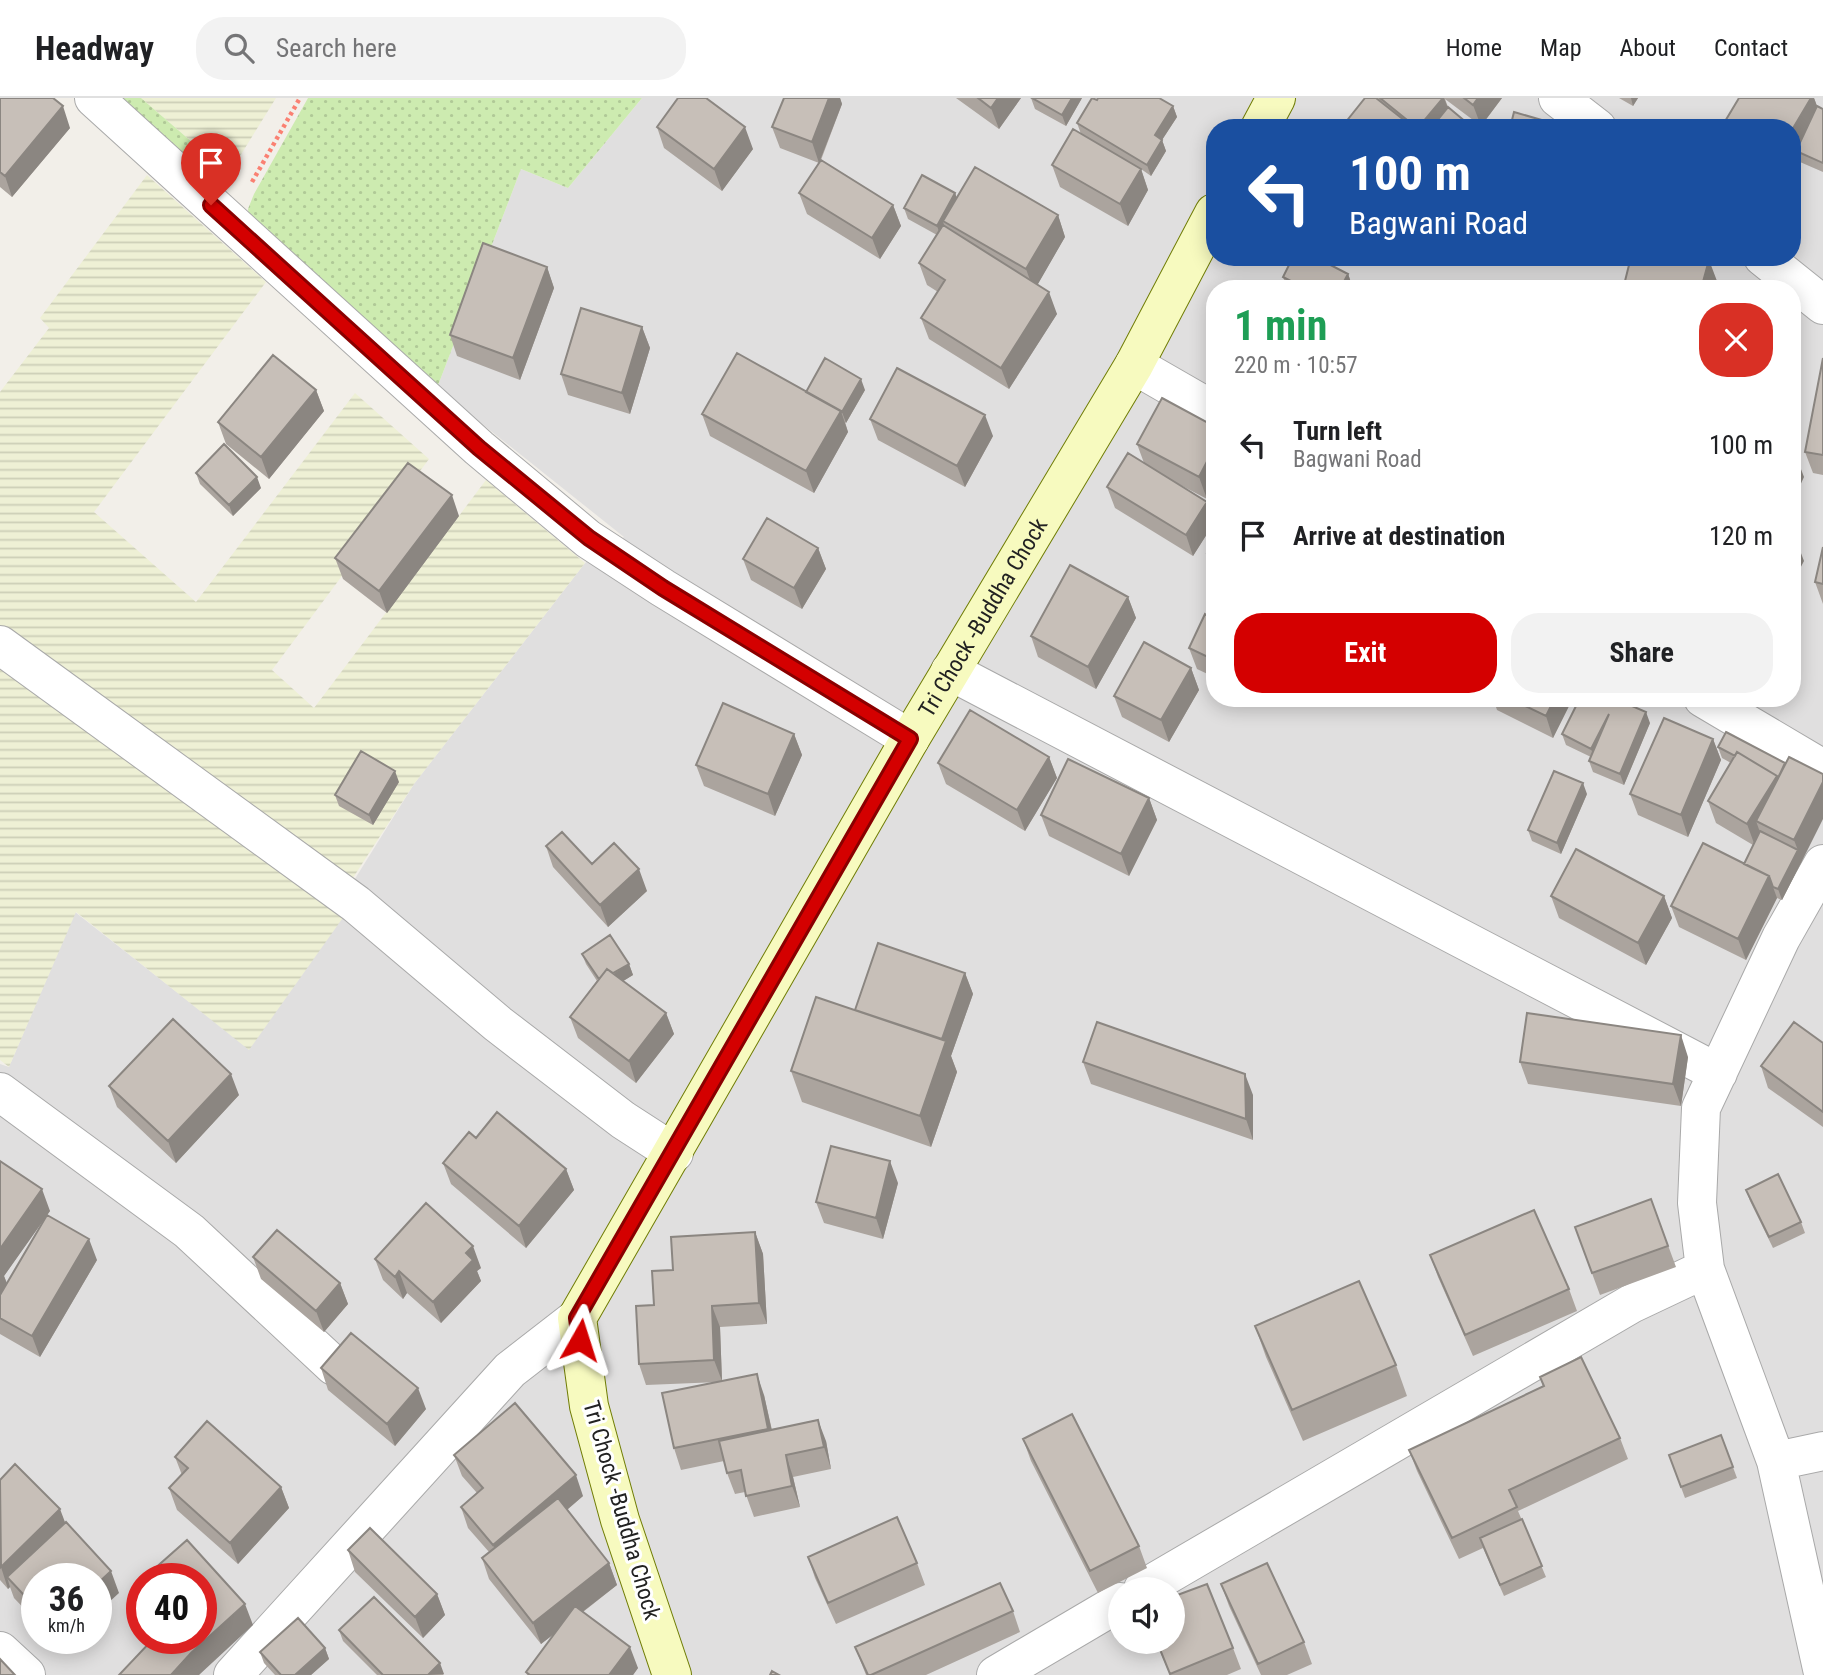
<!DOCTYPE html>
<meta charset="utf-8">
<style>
body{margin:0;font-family:"Roboto Condensed",sans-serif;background:#f2f2f2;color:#202124;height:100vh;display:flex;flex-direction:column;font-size:26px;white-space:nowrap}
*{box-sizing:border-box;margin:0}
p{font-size:23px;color:#757577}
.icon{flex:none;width:38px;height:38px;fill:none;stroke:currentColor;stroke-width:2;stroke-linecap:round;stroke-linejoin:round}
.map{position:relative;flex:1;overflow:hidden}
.details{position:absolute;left:1206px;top:182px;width:595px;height:427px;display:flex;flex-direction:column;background:#fff;border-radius:28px;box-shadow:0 4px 18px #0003}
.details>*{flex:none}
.guide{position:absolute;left:1206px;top:21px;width:595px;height:147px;border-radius:28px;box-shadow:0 4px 18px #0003;background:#1a4fa0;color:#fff;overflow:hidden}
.controls{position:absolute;left:1108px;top:1479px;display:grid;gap:14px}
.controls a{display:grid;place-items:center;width:77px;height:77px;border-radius:50%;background:#fff;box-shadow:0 4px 18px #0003;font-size:35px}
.speed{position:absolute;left:21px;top:1465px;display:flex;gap:14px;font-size:35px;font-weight:700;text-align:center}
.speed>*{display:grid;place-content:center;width:91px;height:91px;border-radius:50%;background:#fff;box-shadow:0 4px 18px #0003;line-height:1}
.speed small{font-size:18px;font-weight:400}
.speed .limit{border:10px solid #d22;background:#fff;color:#111}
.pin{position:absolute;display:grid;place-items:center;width:60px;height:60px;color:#fff;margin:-72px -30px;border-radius:50% 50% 50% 0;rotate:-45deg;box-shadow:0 0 7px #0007}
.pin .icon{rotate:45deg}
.me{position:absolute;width:77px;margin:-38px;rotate:6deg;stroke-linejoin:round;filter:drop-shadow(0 0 5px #0008)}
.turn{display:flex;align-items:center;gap:24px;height:147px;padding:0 28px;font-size:32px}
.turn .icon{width:91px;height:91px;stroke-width:2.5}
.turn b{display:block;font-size:49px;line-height:60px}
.round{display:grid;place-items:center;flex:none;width:74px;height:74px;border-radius:28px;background:#f2f2f2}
.headline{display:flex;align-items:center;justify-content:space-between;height:119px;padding:0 28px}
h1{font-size:42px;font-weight:700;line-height:52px;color:#1e9e55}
.cta{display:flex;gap:14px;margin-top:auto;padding:14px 28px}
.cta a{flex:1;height:80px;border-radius:28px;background:#d40000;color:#fff;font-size:28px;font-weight:700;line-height:80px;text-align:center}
.cta a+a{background:#f2f2f2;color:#202124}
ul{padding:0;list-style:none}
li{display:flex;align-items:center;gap:21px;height:91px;padding:0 28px}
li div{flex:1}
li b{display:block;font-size:26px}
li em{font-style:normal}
header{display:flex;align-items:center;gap:42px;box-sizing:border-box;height:98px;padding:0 35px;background:#fff;border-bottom:2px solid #e0e0e0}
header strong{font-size:33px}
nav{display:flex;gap:38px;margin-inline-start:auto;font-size:24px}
.search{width:490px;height:63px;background:#f2f2f2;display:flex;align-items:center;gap:18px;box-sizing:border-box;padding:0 24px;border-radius:28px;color:#757577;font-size:26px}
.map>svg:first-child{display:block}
</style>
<header>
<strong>Headway</strong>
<div class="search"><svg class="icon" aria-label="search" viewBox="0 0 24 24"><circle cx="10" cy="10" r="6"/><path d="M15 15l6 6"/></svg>Search here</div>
<nav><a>Home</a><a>Map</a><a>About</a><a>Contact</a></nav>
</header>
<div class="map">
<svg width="1823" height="1577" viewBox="0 0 1823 1577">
<defs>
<pattern id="farmland-rules" width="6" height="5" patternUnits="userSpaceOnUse" patternTransform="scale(1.75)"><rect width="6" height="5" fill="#eef0d5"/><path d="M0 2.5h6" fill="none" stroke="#ccceb7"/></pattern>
<pattern id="grass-dots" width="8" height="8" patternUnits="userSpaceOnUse" patternTransform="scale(1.75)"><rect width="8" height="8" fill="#cdebb0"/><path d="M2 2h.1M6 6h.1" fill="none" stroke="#b0c997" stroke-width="1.8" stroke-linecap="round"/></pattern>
</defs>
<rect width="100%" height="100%" fill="#f2efe9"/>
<!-- residential -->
<path fill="#e0dfdf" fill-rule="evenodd" d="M642 0H1823V1577H0V966L9 969 75 814 249 951 414 686 585 465 624 439 437 290 521 71 568 90ZM1214 30H1792V159H1214ZM1214 191H1792V600H1214ZM37 1480H96V1540H37ZM142 1480H201V1540H142ZM1120 1491H1172V1544H1120Z"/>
<!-- farmland -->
<path fill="url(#farmland-rules)" d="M141 0H276L229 76Z
M147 77 266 184 94 414 196 504 355 295 429 361 272 572 314 610 486 382 585 465 414 686 347 789 0 535V294L49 230 40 220Z
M0 558 347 814 249 952 76 814 9 969 0 962Z"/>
<!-- grass -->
<path fill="url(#grass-dots)" d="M114 0H141L229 76 221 97Z
M308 0H642L568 90 521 71 437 290 249 122 248 111 254 96Z"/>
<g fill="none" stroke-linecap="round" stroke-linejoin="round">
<defs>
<path id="street" d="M94 0 479 350 588 441 663 490 910 641
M1558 0 1597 30
M1763 159 1823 207
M1134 267 1214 313
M0 547 356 806 498 926 623 1022 674 1055
M950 573 1718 975
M1703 600 1823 671
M1823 766 1781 840 1701 1010 1697 1105 1705 1171 1776 1363 1823 1575
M0 994 189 1133 334 1268
M1776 1363 1823 1353
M1143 1491 1631 1206 1705 1171
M0 1553 26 1577
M233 1577 510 1272 577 1220
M996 1577 1120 1504"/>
<g id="secondary">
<path d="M1260 30 1276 0"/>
<path id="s1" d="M672 1577 620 1422 589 1308 577 1220 910 641 1134 267 1214 115"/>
</g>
</defs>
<!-- street casing -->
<use href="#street" stroke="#a9a9a9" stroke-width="40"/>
<!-- secondary casing -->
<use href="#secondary" stroke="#707d05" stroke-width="40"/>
<!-- path -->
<path stroke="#fa8072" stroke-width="4.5" stroke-dasharray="3.5 3.5" stroke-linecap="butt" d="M252 84 300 0"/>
<!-- street -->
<use href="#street" stroke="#fff" stroke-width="38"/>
<!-- secondary -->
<use href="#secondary" stroke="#f7fabf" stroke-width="38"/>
</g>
<!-- wall -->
<path fill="#aba49e" d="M0 0 70 30 12 99 0 89Z
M784 0H840L842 6 821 62 893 107 901 128 880 161 807 116 799 95 819 65 780 50 772 29Z
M956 0H1021L999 31Z
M1031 0H1082L1066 28 1035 11Z
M1365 0H1502L1481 28 1445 1 1448 9 1473 30H1347L1345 25Z
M1619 0H1638L1633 8Z
M1739 0H1814L1817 8 1823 11V74L1800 64 1797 57Z
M1097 2 1173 8 1177 19 1162 42 1166 53 1151 78 1141 71 1148 92 1128 128 1060 89 1052 67 1081 36 1077 25Z
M657 29 753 51 722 93 664 50Z
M955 95 957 100 1058 117 1065 139 1037 187 1057 216 1009 291 929 241 921 220 938 194 927 187 919 165 937 137 908 121 904 110Z
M1333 159H1351L1343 168Z
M547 169 554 190 520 282 457 258 450 237Z
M1348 176 1352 187 1350 191H1289L1287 190 1283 179Z
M642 229 650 250 630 316 568 297 561 276Z
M1823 260V377L1813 375 1805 354Z
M316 292 324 313 269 381 226 346 218 324Z
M865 292 846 325 845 324 848 334 814 395 710 338 702 316 806 294Z
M870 321 993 338 965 389 878 342Z
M1214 328V387L1207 401 1169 381 1207 404 1214 425 1193 458 1115 410 1107 389 1144 365 1137 346Z
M196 375 261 390 233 418 200 386Z
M459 418 387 515 343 481 335 460Z
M1214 437V475L1207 455Z
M1823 449V506L1815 484Z
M818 450 826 471 802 511 751 482 743 461Z
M1128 499 1136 520 1096 591 1038 559 1031 538Z
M1214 521V579L1197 571 1189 550Z
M1191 570 1199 592 1169 644 1122 619 1114 598Z
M1493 600H1573L1553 640 1497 612Z
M1650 625 1624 687 1593 674 1589 663 1591 659 1566 647 1562 636Z
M794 636 802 657 775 718 704 688 696 667Z
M1713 641 1721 662 1688 739 1638 717 1630 696Z
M1718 649 1785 665 1802 763 1782 802 1777 800 1746 862 1679 829 1671 808 1744 766 1753 747 1716 725 1708 703 1731 665 1722 660Z
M1049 659 1057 680 1025 733 946 686 938 665Z
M399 684 373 727 339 708 335 697Z
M1587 696 1561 756 1532 743 1528 732Z
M1149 700 1157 722 1129 778 1049 738 1041 717Z
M546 748 592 766 647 793 608 829 553 769Z
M1551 798H1664L1672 820 1646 867 1559 820Z
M582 856 629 866 633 877 623 883 666 915 674 936 636 985 578 940 570 919 597 883 586 866Z
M965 875 973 896 951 958 957 974 931 1049 802 1004 791 973 855 912Z
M1823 945V1029L1768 990 1761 968Z
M1688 959 1681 1008 1528 986 1520 964Z
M1083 964 1253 997V1042L1091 986Z
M109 988 239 997 176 1065 117 1009Z
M476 1040 566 1071 574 1092 526 1150 451 1086 443 1065Z
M0 1063 50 1113 4 1178 7 1186 97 1162 40 1259 0 1236Z
M898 1085 883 1141 824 1125 816 1104Z
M1746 1092 1801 1124 1805 1135 1773 1150 1750 1103Z
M1651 1101 1676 1169 1600 1197 1575 1129Z
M755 1134 763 1156 767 1226 720 1229 722 1283 764 1297 772 1332 826 1343 831 1371 793 1379 800 1409 754 1419 745 1394 735 1396 727 1375 724 1363 681 1372 674 1350 719 1284 646 1287 639 1266 654 1207 673 1172Z
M1430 1157 1569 1191 1577 1213 1473 1258 1438 1179Z
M253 1159 340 1185 348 1206 324 1234 261 1181Z
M375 1161 481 1170 477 1173 481 1183 441 1225 407 1195 403 1201 383 1182Z
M1255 1228 1396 1267 1407 1298 1303 1343 1266 1259Z
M321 1270 426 1311 395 1348 328 1292Z
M1540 1279 1620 1340 1628 1361 1518 1413 1546 1479 1504 1498 1483 1450 1459 1461 1417 1373 1409 1352 1543 1288Z
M1721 1337 1737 1380 1685 1400 1669 1357Z
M1023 1341 1139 1448 1147 1470 1098 1495 1031 1363Z
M454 1357 583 1398 567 1412 609 1465 617 1487 583 1514 638 1570 633 1577H527L526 1574 555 1535 541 1546 489 1481 482 1460 489 1454 468 1430 461 1409 477 1395 462 1378Z
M175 1359 281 1389 289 1410 238 1466 177 1412 169 1390 182 1377Z
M0 1382 119 1495 37 1480V1524L14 1500 10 1489 8 1491 0 1482Z
M348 1452 437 1496 445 1517 423 1540 355 1474Z
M808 1459 917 1465 925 1487 836 1526 815 1480Z
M142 1483V1514L133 1491Z
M1221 1486 1304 1544 1312 1566 1287 1577H1261L1229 1508Z
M1013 1513 1020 1534 926 1577H866L855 1549Z
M339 1532 444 1576 443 1577H377L343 1543Z
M51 1540H70L60 1549Z
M1156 1544H1172L1233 1550 1241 1571 1227 1577H1170Z
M325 1550 329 1561 311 1577H275L264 1565 260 1554Z"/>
<!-- shaded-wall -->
<path fill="#8b8681" d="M829 0H840L842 6 819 65 812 44Z
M998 0H1021L999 31 991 10Z
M1072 0H1082L1066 28 1062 17Z
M1443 0H1444L1452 20 1443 30H1418Z
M1478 0H1502L1481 28 1473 7Z
M1631 0H1638L1633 8Z
M1811 0H1814L1821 19 1796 53 1797 57 1792 66V32Z
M63 8 70 30 12 99 5 78Z
M1173 8 1177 19 1162 42 1166 53 1151 78 1147 67 1155 37Z
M745 29 753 51 722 93 714 71Z
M1141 71 1148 92 1128 128 1120 106Z
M955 95 959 106 943 123 945 131 941 139 937 128Z
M893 107 901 128 880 161 872 140Z
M1058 117 1065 139 1034 193 1026 171Z
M1340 159H1351L1343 168Z
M1709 162 1717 183 1715 191H1701Z
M547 169 554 190 520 282 513 260Z
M1348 176 1352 187 1350 191H1340Z
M1049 194 1057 216 1009 291 1001 270Z
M642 229 650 250 630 316 622 295Z
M861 281 865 292 846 325 842 314Z
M316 292 324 313 269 381 261 359Z
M841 313 848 334 814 395 806 373Z
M985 317 993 338 965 389 957 368Z
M1214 350V387L1207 401 1199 379Z
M1796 358 1804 379 1792 405V367Z
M257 379 261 390 233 418 229 407Z
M452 397 459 418 387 515 379 493Z
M1207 404 1214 425 1193 458 1186 437Z
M1796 442 1804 463 1792 486V450Z
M818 450 826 471 802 511 794 490Z
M1128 499 1136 520 1096 591 1088 569Z
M1191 570 1199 592 1169 644 1161 622Z
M1555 600H1573L1553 640 1546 618Z
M1646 614 1650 625 1624 687 1620 676Z
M1609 616 1595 661 1591 651Z
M794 636 802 657 775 718 768 696Z
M1713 641 1721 662 1688 739 1681 717Z
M1049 659 1057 680 1025 733 1017 712Z
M395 673 399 684 373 727 369 717Z
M1777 678 1784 699 1756 723 1761 737 1755 748 1747 726Z
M1823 684V721L1802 763 1794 742Z
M1583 685 1587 696 1561 756 1557 745Z
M1149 700 1157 722 1129 778 1121 756Z
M1798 752 1802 763 1782 802 1778 791Z
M639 771 647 793 608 829 600 807Z
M1769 778 1777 800 1746 862 1738 841Z
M1664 798 1672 820 1646 867 1638 845Z
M629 866 633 877 604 895 601 884Z
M965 875 973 896 951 958 957 974 931 1049 920 1018 941 943Z
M666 915 674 936 636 985 629 963Z
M1681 937 1688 959 1681 1008 1673 986Z
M231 976 239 997 176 1065 168 1043Z
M1245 976 1253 997V1042L1246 1021Z
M890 1063 898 1085 883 1141 876 1120Z
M566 1071 574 1092 526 1150 519 1128Z
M42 1091 50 1113 4 1178 8 1188 0 1200V1151Z
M755 1134 763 1156 767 1226 759 1205Z
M89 1141 97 1162 40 1259 32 1238Z
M473 1148 481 1170 477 1173 481 1183 441 1225 433 1204 466 1155Z
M399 1173 407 1195 403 1201 395 1179Z
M340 1185 348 1206 324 1234 316 1213Z
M712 1208 720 1229 722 1283 714 1262Z
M757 1276 764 1297 776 1352 768 1331Z
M418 1290 426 1311 395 1348 387 1326Z
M818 1322 826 1343 831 1371 824 1349Z
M786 1357 793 1379 800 1409 792 1388Z
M576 1377 583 1398 501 1468 493 1447Z
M281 1389 289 1410 238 1466 230 1445Z
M60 1411 68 1432 7 1479 10 1489 8 1491 1 1469Z
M609 1465 617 1487 541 1546 533 1525Z
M111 1473 119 1495 96 1516V1487Z
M437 1496 445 1517 423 1540 415 1519Z
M245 1506 253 1527 199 1577H171L191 1555Z
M56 1540H70L60 1549Z
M630 1549 638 1570 633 1577H609Z
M325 1550 329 1561 311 1577H295Z
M440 1565 444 1576 428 1577Z"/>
<!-- building -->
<path fill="#c7bfb8" stroke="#8b8681" stroke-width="2" d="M0 0H53L63 8 5 78 0 74Z
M678 0H706L745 29 714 71 657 29Z
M784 0H829L812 44 772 29Z
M978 0H998L991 10Z
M1032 0H1072L1062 17Z
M1092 0 1097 2 1098 0H1159L1173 8 1155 37 1162 42 1147 67 1077 25Z
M1365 0H1376L1414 30H1351L1345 25Z
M1380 0H1443L1418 30H1417Z
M1464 0H1478L1473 7Z
M1739 0H1811L1792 32V30H1721Z
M1817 8 1823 11V65L1796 53Z
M1448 9 1473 30H1431Z
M1514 14 1545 23 1543 30H1510Z
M1073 31 1141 71 1120 106 1052 67Z
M821 62 893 107 872 140 799 95Z
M975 69 1058 117 1026 171 943 123Z
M922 77 955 95 937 128 904 110Z
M943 127 1049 194 1001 270 921 220 945 182 919 165Z
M483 145 547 169 513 260 450 237Z
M1293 159H1315L1348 176 1340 191H1306L1283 179Z
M1631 159H1698L1709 162 1701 191H1623Z
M581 210 642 229 622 295 561 276Z
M737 255 841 313 806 373 702 316Z
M273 257 316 292 261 359 218 324Z
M825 260 861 281 842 314 806 294Z
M1823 260V357L1805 354Z
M897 270 985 317 957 368 870 321Z
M1162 300 1214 328V350L1199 379 1137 346Z
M224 346 257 379 229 407 196 375Z
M1128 355 1207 404 1186 437 1107 389Z
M1792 356 1796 358 1792 367Z
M408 365 452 397 379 493 335 460Z
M767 420 818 450 794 490 743 461Z
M1214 437V459L1207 455Z
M1792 440 1796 442 1792 450Z
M1823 449V486L1815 484Z
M1070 467 1128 499 1088 569 1031 538Z
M1205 516 1214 521V562L1189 550Z
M1144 544 1191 570 1161 622 1114 598Z
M1509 600H1555L1546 618Z
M1580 600H1600L1613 607 1616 601 1646 614 1620 676 1589 663 1609 616 1591 651 1562 636Z
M723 605 794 636 768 696 696 667Z
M970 612 1049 659 1017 712 938 665Z
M1664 620 1713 641 1681 717 1630 696Z
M1726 634 1785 665 1778 680 1777 678 1737 654 1735 658 1718 649Z
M361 653 395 673 369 717 335 697Z
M1737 654 1777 678 1747 726 1708 703Z
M1789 659 1823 676V684L1794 742 1756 723Z
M1068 661 1149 700 1121 756 1041 717Z
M1554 673 1583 685 1557 745 1528 732Z
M1760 733 1798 752 1778 791 1773 789 1769 778 1744 766Z
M562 734 592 766 614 745 639 771 600 807 546 748Z
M1703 745 1769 778 1738 841 1671 808Z
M1576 751 1664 798 1638 845 1551 798Z
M610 837 629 866 613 875 607 871 599 881 582 856Z
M878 845 965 875 942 941 855 912Z
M607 871 666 915 629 963 570 919Z
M816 899 946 943 920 1018 791 973Z
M1527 915 1681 937 1673 986 1520 964Z
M173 921 231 976 168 1043 109 988Z
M1097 924 1245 976 1246 1021 1083 964Z
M1794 924 1823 945V1014L1761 968Z
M497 1014 566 1071 519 1128 443 1065 469 1034 476 1040Z
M831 1048 890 1063 876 1120 816 1104Z
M0 1063 42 1091 0 1151Z
M1778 1076 1801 1124 1769 1139 1746 1092Z
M1651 1101 1668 1148 1592 1175 1575 1129Z
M426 1105 473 1148 466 1155 473 1162 433 1204 399 1173 395 1179 375 1161Z
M1534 1112 1569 1191 1465 1237 1430 1157Z
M47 1117 89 1141 32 1238 0 1220V1197Z
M277 1132 340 1185 316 1213 253 1159Z
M755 1134 759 1205 712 1208 714 1262 639 1266 636 1208 654 1207 652 1173 673 1172 671 1139Z
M1359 1183 1396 1267 1292 1312 1255 1228Z
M351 1235 418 1290 387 1326 321 1270Z
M1581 1259 1620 1340 1509 1392 1517 1409 1452 1440 1409 1352 1544 1288 1540 1279Z
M757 1276 768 1331 674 1350 662 1295Z
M515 1305 576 1377 493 1447 461 1409 483 1390 454 1357Z
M1072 1316 1139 1448 1090 1473 1023 1341Z
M818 1322 824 1349 786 1357 792 1388 746 1398 741 1372 727 1375 719 1343Z
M207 1323 281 1389 230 1445 169 1390 188 1370 175 1359Z
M1721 1337 1733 1369 1681 1389 1669 1357Z
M15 1366 60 1411 1 1469 0 1382Z
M558 1400 609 1465 533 1525 482 1460Z
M897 1419 917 1465 828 1505 808 1459Z
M1522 1421 1542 1468 1500 1487 1480 1440Z
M66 1424 111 1473 96 1487V1480H37V1511L7 1479Z
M370 1430 437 1496 415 1519 348 1452Z
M187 1442 245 1506 191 1555 171 1577H119L154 1540H177L181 1544 178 1540H201V1480H144Z
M1267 1465 1304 1544 1258 1566 1221 1486Z
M142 1483V1501L133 1491Z
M1000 1485 1013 1513 871 1577H868L855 1549Z
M1207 1486 1233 1550 1170 1576 1157 1544H1172V1499Z
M374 1499 440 1565 428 1577H383L339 1532Z
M575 1508 630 1549 609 1577H530L526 1574Z
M298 1520 325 1550 295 1577H281L260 1554Z
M0 1561 15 1577H0Z
M772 1573 779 1577H770Z"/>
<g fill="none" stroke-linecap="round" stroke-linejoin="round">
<defs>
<path id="route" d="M211 107 479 350 589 440 663 490 910 641 577 1220 580 1242"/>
</defs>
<!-- route casing -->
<use href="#route" stroke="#8a0000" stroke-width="18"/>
<!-- route -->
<use href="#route" stroke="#d40000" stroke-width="12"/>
</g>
<g text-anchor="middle" stroke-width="6" stroke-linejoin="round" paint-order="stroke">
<!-- street labels -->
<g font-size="23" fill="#222" stroke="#fff">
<text dy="8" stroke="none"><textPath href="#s1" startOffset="1180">Tri Chock -Buddha Chock</textPath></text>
<text transform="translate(622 1412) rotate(74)" y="8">Tri Chock -Buddha Chock</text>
</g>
</g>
</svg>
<div class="controls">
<a><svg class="icon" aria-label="sound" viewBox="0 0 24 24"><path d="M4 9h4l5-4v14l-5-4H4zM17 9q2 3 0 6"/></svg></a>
</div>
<div class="speed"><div>36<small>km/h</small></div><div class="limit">40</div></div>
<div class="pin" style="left:211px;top:107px;background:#d93025"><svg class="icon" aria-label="arrive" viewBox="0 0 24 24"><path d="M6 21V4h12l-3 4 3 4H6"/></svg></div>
<svg class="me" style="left:580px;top:1242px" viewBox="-20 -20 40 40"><path d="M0-17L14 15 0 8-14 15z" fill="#d40000" stroke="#fff" stroke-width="4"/></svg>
<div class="guide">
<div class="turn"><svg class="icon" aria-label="left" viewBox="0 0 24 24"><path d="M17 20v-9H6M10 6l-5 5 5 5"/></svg><div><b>100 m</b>Bagwani Road</div></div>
</div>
<section class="details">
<div class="headline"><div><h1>1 min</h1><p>220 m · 10:57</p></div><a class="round" style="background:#d93025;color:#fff"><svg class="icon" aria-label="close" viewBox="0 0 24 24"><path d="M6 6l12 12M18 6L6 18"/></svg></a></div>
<ul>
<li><svg class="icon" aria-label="left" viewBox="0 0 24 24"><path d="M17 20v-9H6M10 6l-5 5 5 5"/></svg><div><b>Turn left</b><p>Bagwani Road</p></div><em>100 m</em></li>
<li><svg class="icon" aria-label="arrive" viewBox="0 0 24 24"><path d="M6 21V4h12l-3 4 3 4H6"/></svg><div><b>Arrive at destination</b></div><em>120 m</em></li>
</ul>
<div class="cta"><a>Exit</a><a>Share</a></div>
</section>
</div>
